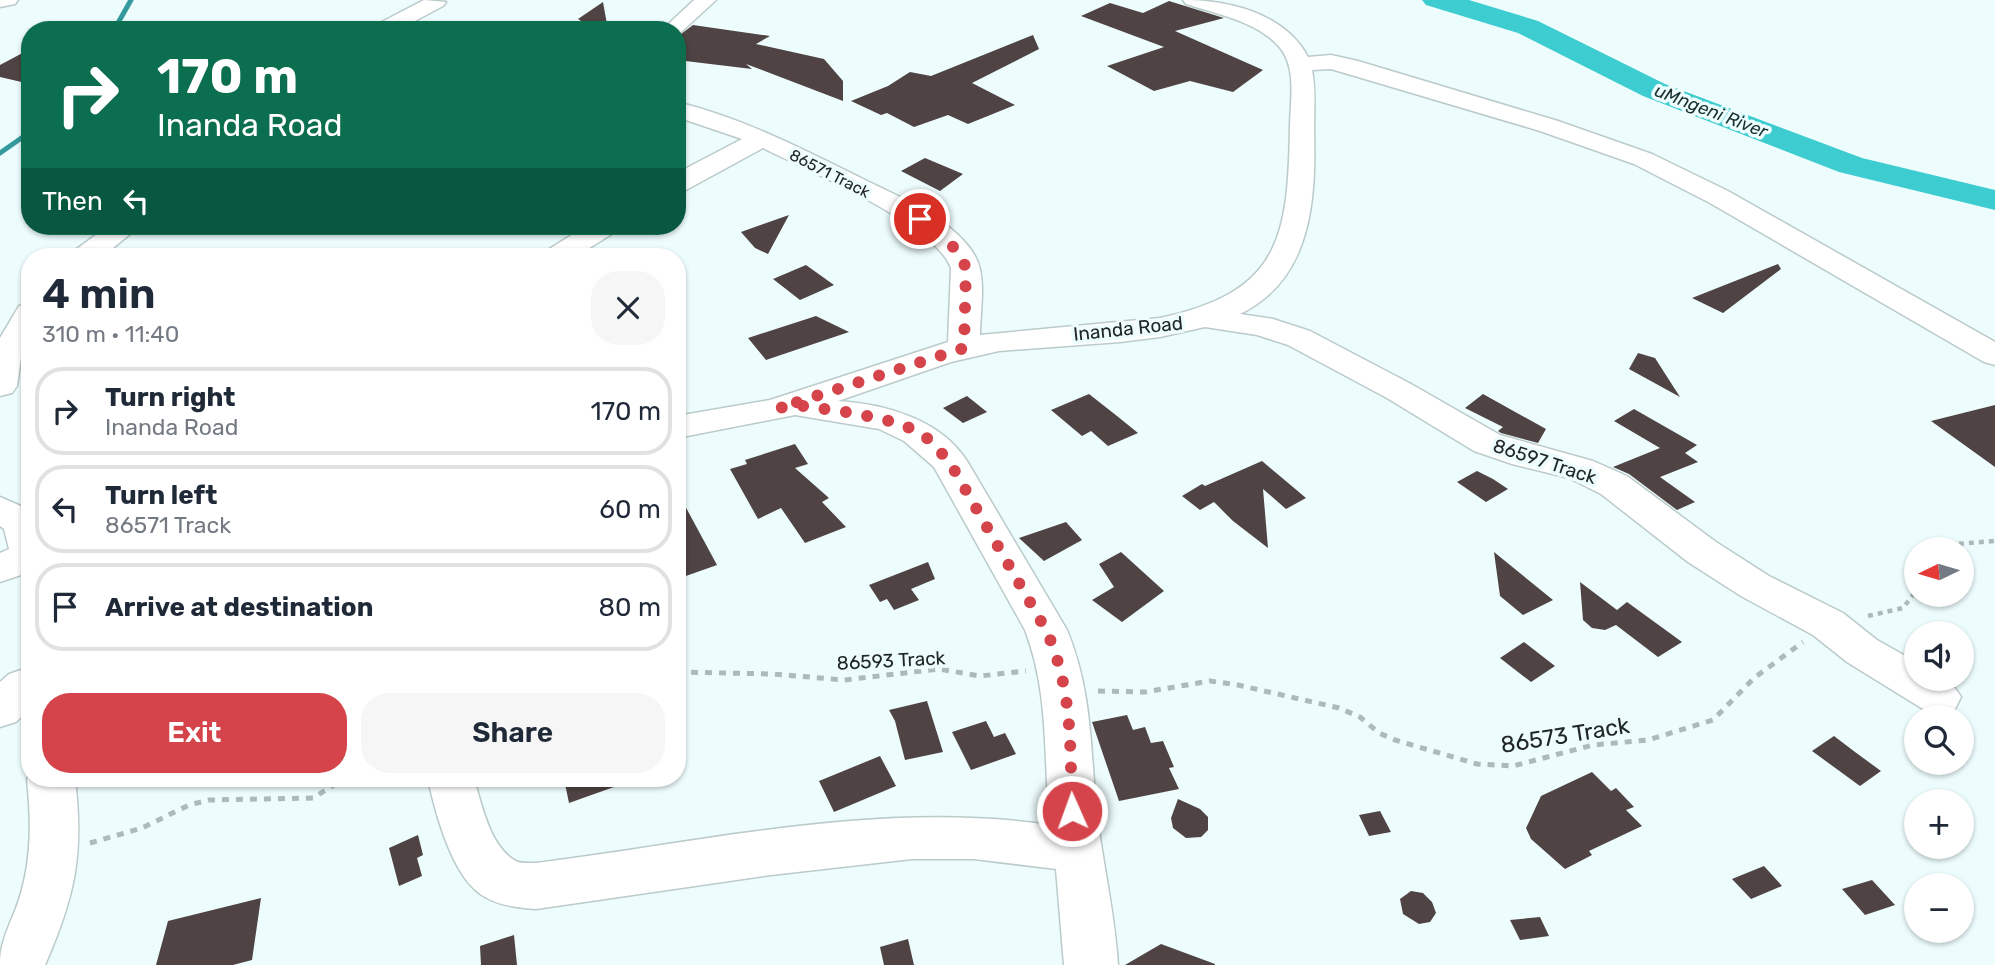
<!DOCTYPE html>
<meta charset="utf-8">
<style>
body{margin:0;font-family:Rubik,sans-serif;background:#f6f6f7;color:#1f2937;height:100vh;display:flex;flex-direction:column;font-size:26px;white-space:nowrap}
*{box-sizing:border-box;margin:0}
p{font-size:23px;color:#747a83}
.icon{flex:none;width:38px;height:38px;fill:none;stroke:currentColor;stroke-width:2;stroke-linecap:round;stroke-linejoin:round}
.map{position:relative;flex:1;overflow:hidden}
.drawer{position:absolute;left:21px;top:248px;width:665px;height:539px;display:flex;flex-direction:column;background:#fff;border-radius:28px;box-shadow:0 2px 5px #0004}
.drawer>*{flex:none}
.guide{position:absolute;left:21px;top:21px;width:665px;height:214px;border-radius:28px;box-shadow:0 2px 5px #0004;background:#0b6e4f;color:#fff;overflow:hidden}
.needle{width:46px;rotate:265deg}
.fabs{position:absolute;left:1904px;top:537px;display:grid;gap:14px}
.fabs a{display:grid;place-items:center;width:70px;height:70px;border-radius:50%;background:#fff;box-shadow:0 2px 5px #0004;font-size:35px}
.pin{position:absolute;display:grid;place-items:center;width:60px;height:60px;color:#fff;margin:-30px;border:4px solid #fff;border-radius:50%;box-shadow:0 2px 7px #0007}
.me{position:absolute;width:77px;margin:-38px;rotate:358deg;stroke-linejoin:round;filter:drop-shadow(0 0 5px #0008)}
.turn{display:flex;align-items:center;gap:24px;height:147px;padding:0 21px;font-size:32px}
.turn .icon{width:91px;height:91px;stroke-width:2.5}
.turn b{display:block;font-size:49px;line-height:60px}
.then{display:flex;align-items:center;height:66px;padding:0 21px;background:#0003;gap:14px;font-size:26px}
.round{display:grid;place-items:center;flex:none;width:74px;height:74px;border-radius:28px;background:#f6f6f7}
.summary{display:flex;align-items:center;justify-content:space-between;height:119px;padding:0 21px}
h1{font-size:42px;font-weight:600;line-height:52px}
.action{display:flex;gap:14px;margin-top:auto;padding:14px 21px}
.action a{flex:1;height:80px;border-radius:28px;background:#d4444a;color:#fff;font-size:28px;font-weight:600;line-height:80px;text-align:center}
.action a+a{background:#f6f6f7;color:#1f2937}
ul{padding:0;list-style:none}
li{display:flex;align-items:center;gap:21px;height:88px;margin:0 14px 10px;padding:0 7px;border:4px solid #e0e1e3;border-radius:28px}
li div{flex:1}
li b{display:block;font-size:26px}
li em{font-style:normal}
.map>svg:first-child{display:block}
</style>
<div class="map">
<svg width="1995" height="965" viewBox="0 0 1995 965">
<rect width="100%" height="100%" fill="#edfcfd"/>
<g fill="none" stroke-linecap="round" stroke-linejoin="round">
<!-- stream -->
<path stroke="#359a9d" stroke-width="5" d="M114 30 131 0
M0 153 30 132"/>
<!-- river -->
<path fill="#3dccd0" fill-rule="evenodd" d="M1422 0H1469L1538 21 1665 84 1862 158 1995 190V210L1839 172 1643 96 1518 33 1426 5Z"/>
</g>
<!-- building -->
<path fill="#4f4343" d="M1169 1 1224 18 1175 31 1263 70 1233 92 1190 81 1154 91 1107 66 1164 47 1081 16 1110 3 1143 13Z
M603 2 608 30H595L578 19Z
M693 25 770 36 756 44 824 59 843 81V101L746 64 752 69 677 60V37Z
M1033 35 1039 49 972 83 1015 105 968 124 948 115 914 127 887 113 881 115 851 101 888 86 910 72 931 76Z
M30 49V84L0 77V65Z
M925 158 963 174 940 191 901 171Z
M789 215 768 254 755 248 741 232Z
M1778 264 1781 269 1723 313 1692 298Z
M806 265 834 285 800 300 773 279Z
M816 316 849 332 766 360 748 338Z
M1638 353 1655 358 1680 397 1629 369Z
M1089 394 1117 416 1138 433 1108 446 1091 431 1082 436 1051 410Z
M1483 394 1546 429 1538 443 1501 433 1498 431 1503 427 1465 408Z
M967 396 987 412 963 423 943 408Z
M1995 405V467L1931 421Z
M1634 409 1697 445 1685 453 1698 462 1660 477 1695 502 1677 510 1629 474 1613 467 1660 448 1614 421Z
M795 444 808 464 795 468 829 498 822 502 846 527 805 543 781 508 758 519 730 469 747 464 745 460Z
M1262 461 1306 498 1286 509 1263 489 1268 548 1233 521 1214 502 1200 510 1182 496 1202 484 1205 486Z
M1477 471 1493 479 1508 489 1486 502 1457 482Z
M677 491 717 565 683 577 677 567Z
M1066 522 1082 540 1044 561 1019 538Z
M1121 552 1164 591 1122 622 1092 600 1114 587 1099 564Z
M1494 552 1553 600 1523 615 1500 596Z
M928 562 935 579 911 589 919 600 894 610 887 599 880 602 869 585Z
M1580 582 1617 610 1627 602 1682 642 1658 657 1616 625 1605 630 1592 628 1583 620Z
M1524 642 1555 666 1531 682 1500 658Z
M927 701 943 752 905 760 895 721 889 710Z
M1127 715 1133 730 1145 727 1151 743 1163 741 1174 767 1169 768 1179 789 1119 801 1092 722Z
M986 721 994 737 1005 733 1016 754 971 770 952 732Z
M1834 736 1855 752 1881 771 1860 786 1812 751Z
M880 756 896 786 834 812 819 781Z
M1592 772 1611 791 1616 788 1634 807 1626 810 1642 826 1589 851 1592 855 1565 869 1531 839 1526 828 1528 824 1541 796Z
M564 779H628V782L569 803Z
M1178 799 1200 809 1208 817V830L1201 837 1186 838 1173 828 1171 818Z
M1380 811 1391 832 1369 836 1359 815Z
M418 835 423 855 417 858 422 876 399 886 389 848Z
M1764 866 1782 886 1751 899 1732 879Z
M1872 880 1895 905 1865 915 1842 889Z
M1411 891 1423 893 1432 902 1436 913 1430 922 1419 924 1403 914 1400 899Z
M261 898 252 960 233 965H156L168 921Z
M1540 917 1549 936 1520 940 1510 920Z
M514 935 517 965H481L480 946Z
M908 939 914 965H884L880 947Z
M1161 944 1215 964V965H1125Z"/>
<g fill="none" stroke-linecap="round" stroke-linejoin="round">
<defs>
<path id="minor" d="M0 0H18L15 4 0 7Z
M424 0 446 2 443 6 398 30H371L374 26Z
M694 0H716L679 34 677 35V30H662Z
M1183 0C1229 0 1284 13 1308 57L1331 55 1358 61 1558 121 1652 154 1728 191 1995 342V365L1984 362 1710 203 1634 164 1540 131 1331 69 1312 70C1316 90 1314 110 1314 130 1316 200 1312 279 1240 314L1273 319 1310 331 1411 384 1500 435 1593 461 1627 476 1716 542 1769 576 1843 613 1877 640 1916 662V679C1938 679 1950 677 1961 697L1955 709 1939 714 1923 709 1847 662 1813 635 1741 596 1688 562 1601 494 1569 478 1512 464 1474 451 1387 398 1288 345 1257 335 1205 327 1160 337 1120 342 999 351 951 362 838 401C885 404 940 419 967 461L1067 630C1093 693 1090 750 1097 815 1103 865 1115 914 1118 965H1064L1056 869 974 859H912L771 875 536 909C516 908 495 905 479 893 451 872 435 811 428 779H474C482 805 489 844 514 860 519 864 529 863 536 863 705 842 879 800 1050 825 1043 757 1050 696 1025 630L934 467 904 441 879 429 795 415 677 438V416L770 400 948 342 951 268C934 223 808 171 763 148L686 190 677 192V173L742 139 677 117V102C742 118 801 148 861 178 897 196 954 219 975 256 987 277 980 311 980 335L1160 318C1280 292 1288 239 1290 127 1290 103 1297 70 1281 49 1260 22 1217 14 1186 4Z
M108 226H140L102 257H70L74 251Z
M586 226H619L615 232 575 257H542L546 251Z
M30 304V342L21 358 17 386 12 393 0 396V338L19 306Z
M0 497 30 510V572L0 582V553L9 549 4 529 0 526Z
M24 669 30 671V708L16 722 0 727V682L9 674Z
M30 774V779H75C84 855 75 896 45 965H0C0 937 14 919 21 893 32 855 31 818 27 779Z"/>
</defs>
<!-- minor casing -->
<use href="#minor" stroke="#bbcaca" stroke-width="3"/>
<!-- path-far1 -->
<path stroke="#adb9ba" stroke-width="4.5" stroke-dasharray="5 5" stroke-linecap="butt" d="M1940 550 1956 544 1995 541
M1868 616 1903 608 1916 591"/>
<!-- path -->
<path stroke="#adb9ba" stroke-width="5" stroke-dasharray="7 7" stroke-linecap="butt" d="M677 672 773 674 844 680 939 669 980 676 1026 671
M1098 691 1145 692 1210 681 1238 685 1339 708 1360 717 1379 733 1395 740 1477 764 1513 766 1593 745 1648 740 1713 720 1754 678 1803 642
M90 843 142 828 189 805 209 800 313 798 343 779"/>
<!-- minor -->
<use href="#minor" fill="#fff" fill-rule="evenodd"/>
</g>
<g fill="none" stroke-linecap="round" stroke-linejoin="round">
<!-- route -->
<path stroke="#d4444a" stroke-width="12" stroke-dasharray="0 21.6" d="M920 219C940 231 957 247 966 268L964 348 779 408 797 405 859 414 902 424 925 436 949 461 1046 630C1073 689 1070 747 1072 811"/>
</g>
<g text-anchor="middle" stroke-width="7" stroke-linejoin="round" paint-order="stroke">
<!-- far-street labels -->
<g font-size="16" fill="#212727" stroke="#edfcfd">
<text transform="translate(830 173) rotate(27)" y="6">86571 Track</text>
</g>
<!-- far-water labels -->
<g font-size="18" font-style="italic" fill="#193131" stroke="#edfcfd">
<text transform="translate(1711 111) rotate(21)" y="6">uMngeni River</text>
</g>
<!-- street labels -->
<g font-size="19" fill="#212727" stroke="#edfcfd">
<text transform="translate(1128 328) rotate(-6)" y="7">Inanda Road</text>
<text transform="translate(1545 461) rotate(18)" y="7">86597 Track</text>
<text transform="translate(891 660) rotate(-3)" y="7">86593 Track</text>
</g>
<!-- near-street labels -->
<g font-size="23" fill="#212727" stroke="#edfcfd">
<text transform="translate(1565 735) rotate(-9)" y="8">86573 Track</text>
</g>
</g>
</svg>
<div class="fabs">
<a><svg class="needle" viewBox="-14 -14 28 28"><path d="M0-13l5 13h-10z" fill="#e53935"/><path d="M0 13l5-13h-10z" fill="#747a83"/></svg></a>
<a><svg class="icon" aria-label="sound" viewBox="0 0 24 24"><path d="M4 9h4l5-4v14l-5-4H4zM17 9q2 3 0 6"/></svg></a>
<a><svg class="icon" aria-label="search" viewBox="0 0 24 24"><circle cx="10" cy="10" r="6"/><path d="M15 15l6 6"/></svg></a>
<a>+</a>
<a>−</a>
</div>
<div class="pin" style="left:920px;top:219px;background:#d93025"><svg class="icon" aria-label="arrive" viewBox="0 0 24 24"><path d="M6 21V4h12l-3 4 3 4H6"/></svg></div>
<svg class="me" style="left:1072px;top:811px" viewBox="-20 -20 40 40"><circle r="17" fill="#d4444a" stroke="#fff" stroke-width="3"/><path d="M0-11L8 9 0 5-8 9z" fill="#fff"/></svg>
<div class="guide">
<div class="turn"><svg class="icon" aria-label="right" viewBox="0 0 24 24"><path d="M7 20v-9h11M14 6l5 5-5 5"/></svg><div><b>170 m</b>Inanda Road</div></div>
<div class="then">Then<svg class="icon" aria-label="left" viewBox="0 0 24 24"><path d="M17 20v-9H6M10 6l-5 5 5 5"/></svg></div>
</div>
<section class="drawer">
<div class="summary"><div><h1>4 min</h1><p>310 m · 11:40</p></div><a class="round"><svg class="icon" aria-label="close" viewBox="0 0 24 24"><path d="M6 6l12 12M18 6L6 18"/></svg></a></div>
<ul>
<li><svg class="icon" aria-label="right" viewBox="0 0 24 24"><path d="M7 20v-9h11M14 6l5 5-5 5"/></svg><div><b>Turn right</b><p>Inanda Road</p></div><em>170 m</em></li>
<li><svg class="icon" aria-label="left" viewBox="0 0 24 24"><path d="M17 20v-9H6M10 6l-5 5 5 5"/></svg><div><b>Turn left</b><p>86571 Track</p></div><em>60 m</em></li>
<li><svg class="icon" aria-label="arrive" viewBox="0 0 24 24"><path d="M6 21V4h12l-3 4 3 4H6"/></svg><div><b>Arrive at destination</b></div><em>80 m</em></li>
</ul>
<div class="action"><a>Exit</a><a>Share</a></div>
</section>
</div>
